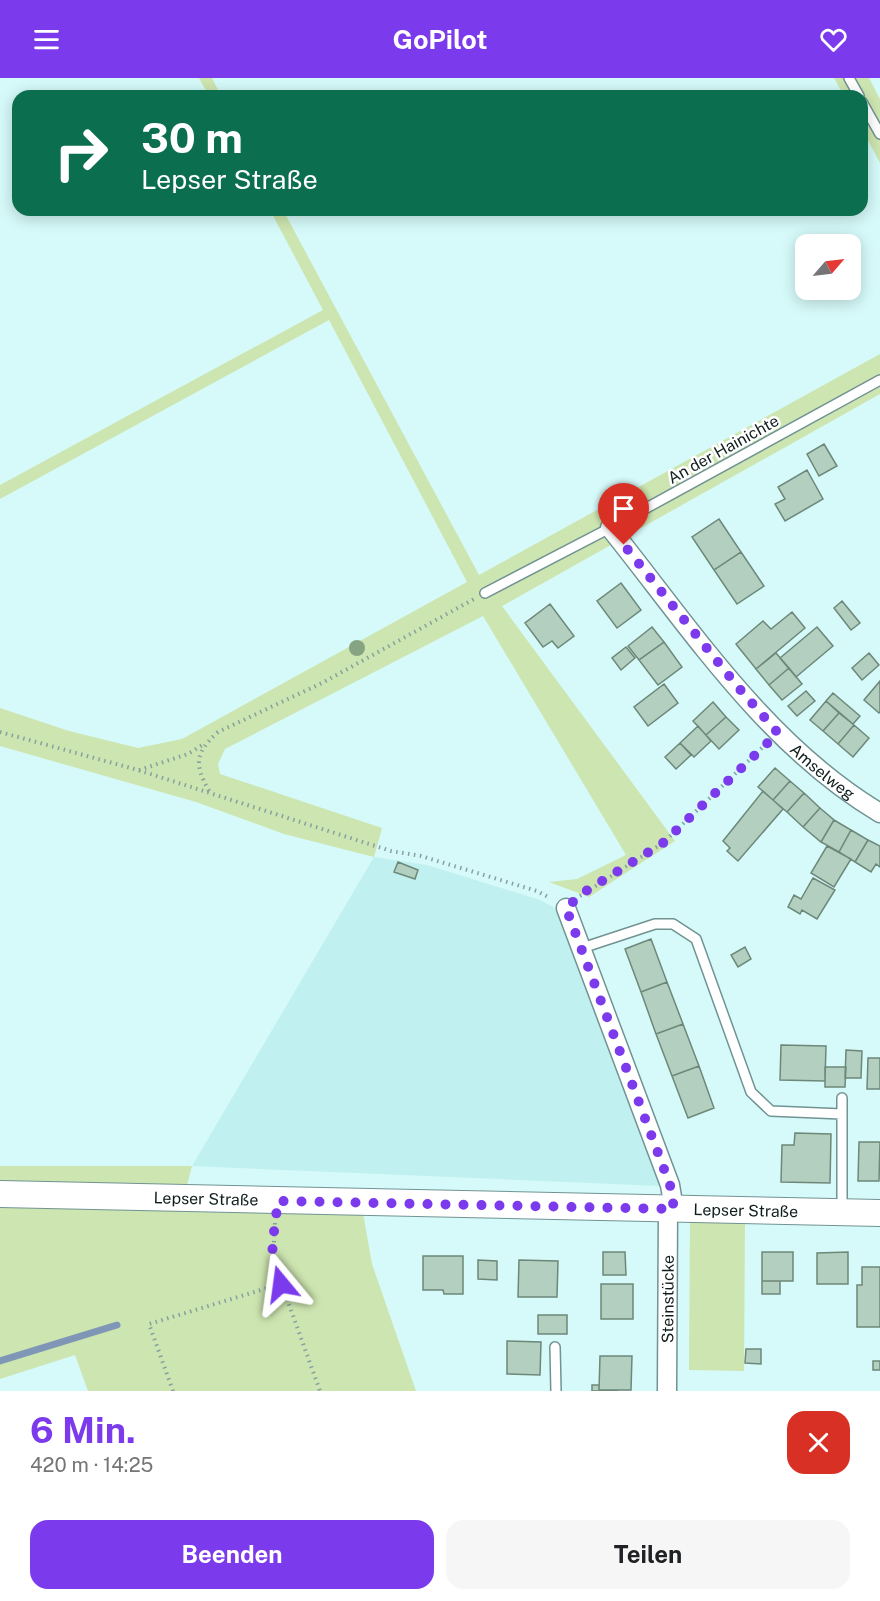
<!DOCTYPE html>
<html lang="de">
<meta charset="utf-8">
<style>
body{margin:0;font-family:"Public Sans",sans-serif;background:#f6f6f6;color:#202124;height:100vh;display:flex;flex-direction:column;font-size:22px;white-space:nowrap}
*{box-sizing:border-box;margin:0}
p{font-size:20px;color:#757577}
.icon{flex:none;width:33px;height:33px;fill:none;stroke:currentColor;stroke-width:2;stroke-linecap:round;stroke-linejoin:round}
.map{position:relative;height:1313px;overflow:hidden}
.details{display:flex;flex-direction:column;background:#fff;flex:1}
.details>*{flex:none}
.banner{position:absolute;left:12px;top:12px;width:856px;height:126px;border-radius:18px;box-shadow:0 3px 15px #0003;background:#0b6e4f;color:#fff;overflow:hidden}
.needle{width:39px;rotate:62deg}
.fabs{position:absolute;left:795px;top:156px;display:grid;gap:12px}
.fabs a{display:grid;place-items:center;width:66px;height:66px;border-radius:12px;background:#fff;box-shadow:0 3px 15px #0003;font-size:30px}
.pin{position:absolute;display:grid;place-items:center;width:51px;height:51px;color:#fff;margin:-62px -26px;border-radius:50% 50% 50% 0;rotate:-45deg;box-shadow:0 0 6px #0007}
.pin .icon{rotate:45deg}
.me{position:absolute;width:66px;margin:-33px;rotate:344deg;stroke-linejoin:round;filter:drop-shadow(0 0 4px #0008)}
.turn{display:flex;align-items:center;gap:21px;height:126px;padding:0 30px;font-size:27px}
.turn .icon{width:78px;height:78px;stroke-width:2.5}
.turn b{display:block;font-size:42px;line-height:51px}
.round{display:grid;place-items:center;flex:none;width:63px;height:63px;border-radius:18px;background:#f6f6f6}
.summary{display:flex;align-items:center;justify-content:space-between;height:102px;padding:0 30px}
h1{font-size:36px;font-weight:700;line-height:45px;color:#7c3aed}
.cta{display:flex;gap:12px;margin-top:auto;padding:12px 30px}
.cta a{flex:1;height:69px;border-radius:18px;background:#7c3aed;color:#fff;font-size:24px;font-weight:700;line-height:69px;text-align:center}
.cta a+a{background:#f6f6f6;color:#202124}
header{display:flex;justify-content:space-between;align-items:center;height:78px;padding:0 30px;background:#7c3aed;color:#fff;font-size:27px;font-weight:700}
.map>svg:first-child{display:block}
</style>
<header><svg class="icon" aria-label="menu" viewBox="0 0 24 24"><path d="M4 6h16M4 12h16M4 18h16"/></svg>GoPilot<svg class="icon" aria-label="heart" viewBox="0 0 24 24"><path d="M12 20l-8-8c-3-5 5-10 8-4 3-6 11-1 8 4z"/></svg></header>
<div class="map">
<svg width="880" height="1313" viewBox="0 0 880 1313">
<rect width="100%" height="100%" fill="#d5faf9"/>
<!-- built -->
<path fill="#c0f0ef" d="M374 779 427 787 540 822 553 829 563 839 660 1108 192 1088Z"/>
<!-- green -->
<path fill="#cde5b0" d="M199 0H212L221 18H209Z
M834 0H869L880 21V85L863 53 862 18H844Z
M270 132H283L479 497 880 276V316L502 528 675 763 589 819 549 804 577 801 626 777 483 538 225 671 218 686 220 696 382 750 374 779 284 756 196 724 0 668V630L69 653 138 670 182 661 467 504 329 242 0 421V407L323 232Z
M0 1088H192L180 1134 363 1135 372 1186 416 1313H88L75 1277 0 1301Z
M690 1141 745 1142 744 1293 689 1292Z"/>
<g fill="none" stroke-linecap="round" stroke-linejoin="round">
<!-- stream -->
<path stroke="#7f96b6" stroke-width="7" d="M0 1283 117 1247"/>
</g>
<!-- building -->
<path fill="#b2cfbf" stroke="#6d8879" stroke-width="1.5" d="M824 366 837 388 819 398 807 376Z
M807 392 823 421 785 443 775 426 785 421 778 409Z
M719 441 741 474 714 492 692 459Z
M741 474 764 508 737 526 714 492Z
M621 505 641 532 617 550 597 523Z
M842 523 860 545 851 552 834 530Z
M550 526 574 558 558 570 552 563 543 569 525 545Z
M792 534 805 550 756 591 736 566 763 543 771 551Z
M652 549 664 564 639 582 628 568Z
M817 549 833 568 796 599 780 580Z
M664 564 682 589 658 607 639 582Z
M626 569 635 580 621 592 612 580Z
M776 575 789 590 769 607 756 591Z
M869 575 879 587 862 602 852 590Z
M789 590 802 606 782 622 769 607Z
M880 603V634L879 635 864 622Z
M664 606 678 625 648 648 634 629Z
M806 613 815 623 797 638 788 628Z
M833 615 860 638 853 646 826 623Z
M826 623 839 635 823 653 810 642Z
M713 624 726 639 706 657 693 643Z
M839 635 854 647 838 666 823 653Z
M726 639 739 652 719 671 706 657Z
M854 647 869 660 853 679 838 666Z
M698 648 711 663 694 679 680 665Z
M680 665 691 677 676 691 665 679Z
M775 690 790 703 773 722 758 709Z
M790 703 804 715 787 734 773 722Z
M763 713 783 731 738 783 727 773 730 770 723 763Z
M804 715 820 730 803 749 787 734Z
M820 730 834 742 821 764 803 749Z
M834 742 851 752 839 774 821 764Z
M851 752 868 762 855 784 839 774Z
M868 762 880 768V789L876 786 871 794 855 784Z
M827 768 851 781 834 809 811 795Z
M398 784 418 792 415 801 394 794Z
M813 800 835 812 817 841 802 832 800 836 788 829 794 817 801 821Z
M651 861 667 904 641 914 625 871Z
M745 869 751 881 738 889 731 877Z
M667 904 683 946 656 956 641 914Z
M683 946 699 988 672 998 656 956Z
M781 967 826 968 825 1003 780 1002Z
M846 972 862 973 861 1000H845Z
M868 980H880V1011H867Z
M699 988 714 1030 688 1040 672 998Z
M825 989H846L845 1009H825Z
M795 1055 831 1056 830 1105 781 1104 782 1067H794Z
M859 1064H880L879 1103H858Z
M603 1174H625L626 1197H603Z
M762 1174H793V1203H762Z
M848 1174V1206H817V1175Z
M423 1178H463V1216H444L443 1212H423Z
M478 1182 497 1183V1202L478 1201Z
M519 1182 558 1183 557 1219H518Z
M862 1189H880V1249H857V1207H862Z
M762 1203H780V1216H762Z
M601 1206H633V1241H601Z
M538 1237H567V1256H538Z
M507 1263 541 1264 540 1297 507 1296Z
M746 1271H761V1286L745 1285Z
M600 1278H632L631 1312H599Z
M873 1283H880V1292H873Z
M592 1307H599V1312L618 1313H592Z"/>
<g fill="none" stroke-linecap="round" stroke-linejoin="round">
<defs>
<path id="lane" d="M849 0 859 18
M862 24 880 56
M485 515 610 450 880 302
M582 870 655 846H673L696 861 751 1014 771 1033 842 1036
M842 1132V1020
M555 1269 556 1313"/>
<g id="street">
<path id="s1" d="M610 450C691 551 766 667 880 735"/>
<path d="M566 830 670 1107 674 1131"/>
<path id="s2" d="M667 1313 668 1131"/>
</g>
<g id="secondary">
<path id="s3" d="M0 1116 880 1135"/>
</g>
</defs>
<!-- lane casing -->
<use href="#lane" stroke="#719393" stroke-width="12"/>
<!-- street casing -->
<use href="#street" stroke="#719393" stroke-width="21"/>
<!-- secondary casing -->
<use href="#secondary" stroke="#719393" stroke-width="28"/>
<!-- path -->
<path stroke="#86a1a0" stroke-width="4" stroke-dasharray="1.5 4.5" stroke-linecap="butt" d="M0 654 138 692 391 773 421 778 537 813 550 820
M139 692 188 676 204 666
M209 713C194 686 195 675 218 654L322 605 474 521
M580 818 663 765 766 666
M275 1145 273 1182 320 1313
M173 1313 149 1246 281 1206"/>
<!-- lane -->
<use href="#lane" stroke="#fff" stroke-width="9"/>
<!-- street -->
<use href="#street" stroke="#fff" stroke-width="18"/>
<!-- secondary -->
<use href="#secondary" stroke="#fff" stroke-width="26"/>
</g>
<!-- trees -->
<circle fill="#86a483" cx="357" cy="570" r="8"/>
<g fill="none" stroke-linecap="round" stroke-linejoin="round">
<!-- route -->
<path stroke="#7c3aed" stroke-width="10" stroke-dasharray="0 18" d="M281 1206 272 1169 278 1123 674 1131 670 1107 566 830 583 815 663 765 778 655 738 609 624 467"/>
</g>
<g text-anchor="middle" stroke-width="5" stroke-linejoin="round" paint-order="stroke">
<!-- street labels -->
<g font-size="16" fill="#101e1d" stroke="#fff">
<text transform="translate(723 371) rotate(-29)" y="6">An der Hainichte</text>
<text dy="6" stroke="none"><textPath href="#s1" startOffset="324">Amselweg</textPath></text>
<text dy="6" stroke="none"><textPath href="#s3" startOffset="206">Lepser Straße</textPath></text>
<text dy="6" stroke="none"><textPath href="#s3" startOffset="746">Lepser Straße</textPath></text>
<text dy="6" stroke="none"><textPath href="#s2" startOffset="92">Steinstücke</textPath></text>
</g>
</g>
</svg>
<div class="fabs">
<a><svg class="needle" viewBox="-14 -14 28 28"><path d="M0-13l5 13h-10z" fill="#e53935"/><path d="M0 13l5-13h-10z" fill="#757577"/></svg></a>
</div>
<div class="pin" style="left:624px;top:467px;background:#d93025"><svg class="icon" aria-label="arrive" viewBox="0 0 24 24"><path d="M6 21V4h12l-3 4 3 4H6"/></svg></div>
<svg class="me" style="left:281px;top:1206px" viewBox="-20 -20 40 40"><path d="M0-17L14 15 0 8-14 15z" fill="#7c3aed" stroke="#fff" stroke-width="4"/></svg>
<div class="banner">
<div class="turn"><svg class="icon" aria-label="right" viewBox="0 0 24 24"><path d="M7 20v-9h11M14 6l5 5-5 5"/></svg><div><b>30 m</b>Lepser Straße</div></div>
</div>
</div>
<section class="details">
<div class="summary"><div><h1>6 Min.</h1><p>420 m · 14:25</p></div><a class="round" style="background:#d93025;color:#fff"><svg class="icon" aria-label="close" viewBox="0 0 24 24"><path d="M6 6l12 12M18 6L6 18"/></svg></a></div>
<div class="cta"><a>Beenden</a><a>Teilen</a></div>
</section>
